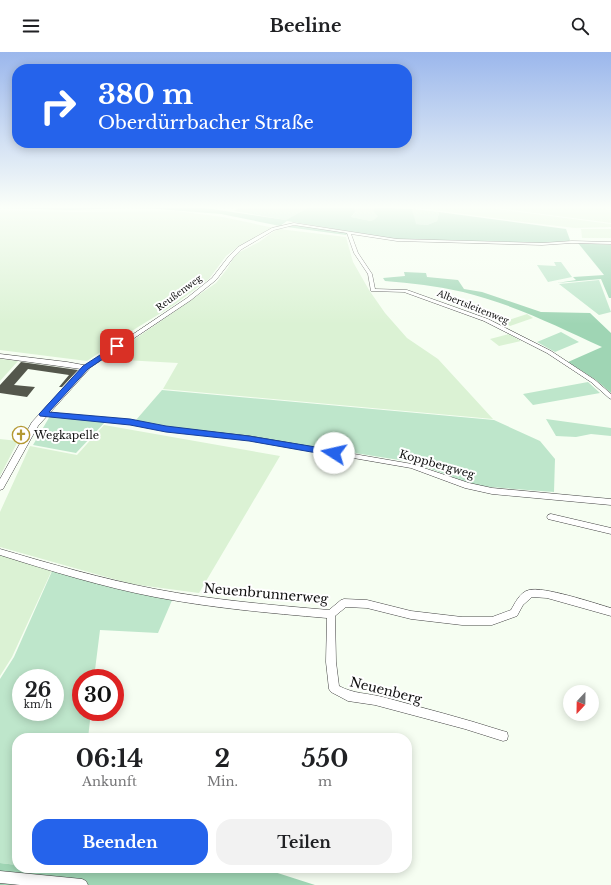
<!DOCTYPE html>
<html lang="de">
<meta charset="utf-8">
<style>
body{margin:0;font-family:"Libre Baskerville",serif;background:#f2f2f2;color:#202124;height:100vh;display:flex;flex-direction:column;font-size:15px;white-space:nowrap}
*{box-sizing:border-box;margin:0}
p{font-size:13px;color:#757577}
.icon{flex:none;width:22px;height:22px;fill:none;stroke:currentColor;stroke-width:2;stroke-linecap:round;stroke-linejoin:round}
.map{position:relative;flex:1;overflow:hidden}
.drawer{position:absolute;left:12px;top:681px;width:400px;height:140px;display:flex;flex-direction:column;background:#fff;border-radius:16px;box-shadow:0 2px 10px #0003}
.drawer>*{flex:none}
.hud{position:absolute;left:12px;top:12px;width:400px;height:84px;border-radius:16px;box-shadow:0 2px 10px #0003;background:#2563eb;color:#fff;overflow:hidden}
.needle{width:26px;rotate:202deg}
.buttons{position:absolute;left:563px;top:633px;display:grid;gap:8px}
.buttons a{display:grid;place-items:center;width:36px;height:36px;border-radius:50%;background:#fff;box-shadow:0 2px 10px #0003;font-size:20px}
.speed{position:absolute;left:12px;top:617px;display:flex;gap:8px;font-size:20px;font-weight:700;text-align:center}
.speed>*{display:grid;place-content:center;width:52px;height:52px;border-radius:50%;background:#fff;box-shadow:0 2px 10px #0003;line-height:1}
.speed small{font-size:10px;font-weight:400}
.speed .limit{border:6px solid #d22;background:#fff;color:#111}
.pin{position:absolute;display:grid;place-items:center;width:34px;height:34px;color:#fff;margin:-17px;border-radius:8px;box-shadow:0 2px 6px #0006}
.me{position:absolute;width:44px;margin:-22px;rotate:280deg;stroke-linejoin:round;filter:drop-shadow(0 0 3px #0008)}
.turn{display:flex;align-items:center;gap:14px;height:84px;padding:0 20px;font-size:18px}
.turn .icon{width:52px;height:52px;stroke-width:2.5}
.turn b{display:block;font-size:28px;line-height:34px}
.eta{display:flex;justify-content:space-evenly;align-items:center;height:68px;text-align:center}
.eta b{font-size:24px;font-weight:700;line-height:28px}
.action{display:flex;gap:8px;margin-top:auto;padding:8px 20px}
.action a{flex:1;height:46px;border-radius:16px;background:#2563eb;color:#fff;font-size:16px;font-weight:700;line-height:46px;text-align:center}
.action a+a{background:#f2f2f2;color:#202124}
header{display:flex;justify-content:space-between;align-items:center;height:52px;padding:0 20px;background:#fff;font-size:18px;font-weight:700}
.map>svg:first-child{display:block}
</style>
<header><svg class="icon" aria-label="menu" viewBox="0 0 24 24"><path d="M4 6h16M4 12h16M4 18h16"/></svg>Beeline<svg class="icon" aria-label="search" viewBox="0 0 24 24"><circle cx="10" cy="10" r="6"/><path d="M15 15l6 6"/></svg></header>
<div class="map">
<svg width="611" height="833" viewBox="0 0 611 833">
<rect width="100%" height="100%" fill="#f6fef2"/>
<!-- farmland -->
<path fill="#dbf2d4" d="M412 155H482L611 172V175L575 176 523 170Z
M489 155H587L611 158V171Z
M0 158 73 160 176 159 223 165 274 176 239 194 226 204 209 227 174 253 138 275 87 309 0 298Z
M279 177 346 185 353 210 369 238 385 261 407 286 438 307 493 367 163 337 178 311 106 307 216 231 227 217 236 202 259 190 273 180Z
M581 177H611V186H582Z
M527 262 533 266 510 274 503 270Z
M509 282 521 289 499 294 490 287Z
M0 307 18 309 0 329Z
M104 373 280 404 199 541 131 532 0 495V460L30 394 77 403Z
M0 387 18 389 0 424Z
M0 503 52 518 12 605 0 624Z"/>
<!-- green -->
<path fill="#bee6cb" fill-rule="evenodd" d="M240 155H309L286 168 234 159Z
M357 155H376L378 164 374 169H371L351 165 356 160 354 157Z
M412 157 439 160 437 169 427 173 415 172Z
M554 210H561L572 225 548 230 537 213 556 214Z
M599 228 611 260 599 263 559 232Z
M561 280 579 290 555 300 537 290Z
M588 330 600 341 533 353 523 342Z
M162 338 494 368 540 389 555 407 554 440 477 434 412 410 240 383 174 376 136 368Z
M50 364 107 368 76 401 33 393Z
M546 367 611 376V384L591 382 576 385 556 384Z
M53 517 173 546 158 581 100 578 94 626H81V660H91L88 686H17V813L0 811V627L14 605ZM21 626H55V660H21Z"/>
<!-- forest -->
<path fill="#9fd5b4" d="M0 155H198L286 168 309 155H357L354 157 356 159 351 165 371 169 374 168 378 164 373 159 376 155 412 157 416 172 427 173 437 169 439 160 566 177 570 188 568 190 538 192 398 188 287 169 280 174 221 162 158 157 129 156 69 158 0 156Z
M290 174H304L348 181 346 183 287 175Z
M578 191 611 193V246H609L601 227 557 231 576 228 573 225 604 223Z
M404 220 426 221 427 225 458 228 464 237 482 240 541 260 590 261 611 281V341L596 328 568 310 602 295C557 274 512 252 463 240 437 234 411 231 385 229L383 226 405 224Z
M0 811 17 813V816H40L73 820 162 819 262 816 315 833H0Z"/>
<!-- building -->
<path fill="#54574c" d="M21 310 78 318 62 335H59L69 323 28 317 14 333 35 335 27 345 0 341V333Z"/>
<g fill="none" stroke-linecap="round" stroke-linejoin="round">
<defs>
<path id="minor" d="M294 171 397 187 542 191 572 189 611 190V192L572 191 542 193 397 189 351 182 358 201 372 222 375 237 407 238 488 267 551 299 595 328 611 342V347L609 346 591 330 547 301 484 269 404 240 371 239 368 222 354 201 347 181 294 173 274 178 242 197 233 206 216 228 191 248 88 317H84V315L187 246 212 226 229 204 238 195 272 176Z
M43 360 130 368 166 375 249 384 412 412 469 431 492 436 611 447V453L492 442 465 436 411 416 249 388 166 379 130 372 41 363 40 362Z
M551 462 611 476V482L548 467 547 465 548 463Z
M0 497C51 512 103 527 155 537 213 548 271 553 329 558L341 548 344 547 367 548 411 559 462 565H492L511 558C515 551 520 540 529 538 543 534 594 551 611 556V564L547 546 532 545 523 553 517 564 492 573H462L411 567 367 556 346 555 335 564 336 610 339 634C354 642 367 641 383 645 423 656 463 666 503 679L507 680 508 684 507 688 503 689 465 677 375 653 348 649 331 640 329 637 326 610 327 566C269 561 212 556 155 545 103 535 51 519 0 503Z
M0 819 82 827 86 829 88 833H20L0 831Z"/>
<path id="tertiary" d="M0 302 67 310 89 314 90 316 38 374 3 437 0 438V427L32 370 81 317 0 306Z"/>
</defs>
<!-- minor casing -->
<use href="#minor" stroke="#424242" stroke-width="1"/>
<!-- tertiary casing -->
<use href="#tertiary" stroke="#424242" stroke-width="1"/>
<!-- minor -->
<use href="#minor" fill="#fff" fill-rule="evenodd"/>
<!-- tertiary -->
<use href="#tertiary" fill="#fff" fill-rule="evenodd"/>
</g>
<!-- sky -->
<linearGradient id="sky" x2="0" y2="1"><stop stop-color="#9bb7ec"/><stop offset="0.57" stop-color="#fbfff9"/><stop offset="1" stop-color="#fbfff9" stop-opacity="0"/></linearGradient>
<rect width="611" height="272" fill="url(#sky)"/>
<!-- route -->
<path fill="#2563eb" stroke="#184099" d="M117 292 120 294 119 296 88 317 49 360 130 367 166 374 249 384 334 398 339 401 334 404 249 389 166 380 130 373 40 364 39 362 40 361 83 314Z"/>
<!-- icons -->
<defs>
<symbol id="church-ring" viewBox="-11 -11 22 22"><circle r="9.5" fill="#fff" stroke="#b49933" stroke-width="1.5"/><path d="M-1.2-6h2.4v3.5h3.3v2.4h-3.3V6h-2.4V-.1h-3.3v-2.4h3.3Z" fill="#b49933"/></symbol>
</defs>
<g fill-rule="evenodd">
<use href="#church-ring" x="11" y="373" width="20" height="20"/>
</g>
<g text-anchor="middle" stroke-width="4" stroke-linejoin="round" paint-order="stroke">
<!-- far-street labels -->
<g font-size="9" fill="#0f0f0f" stroke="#fff">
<text transform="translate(179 241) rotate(-36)" y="3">Reußenweg</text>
<text transform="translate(473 255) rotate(22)" y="3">Albertsleitenweg</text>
</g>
<!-- poi labels -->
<g font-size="11" fill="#0f0f0f" stroke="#fff" text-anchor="start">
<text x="34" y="387">Wegkapelle</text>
</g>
<!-- street labels -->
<g font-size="11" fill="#0f0f0f" stroke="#fff">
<text transform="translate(437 412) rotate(16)" y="4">Koppbergweg</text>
</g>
<!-- near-street labels -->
<g font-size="13" fill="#0f0f0f" stroke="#fff">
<text transform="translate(266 541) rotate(5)" y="5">Neuenbrunnerweg</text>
<text transform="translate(386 638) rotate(14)" y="5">Neuenberg</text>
</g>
</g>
</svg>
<div class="buttons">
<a><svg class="needle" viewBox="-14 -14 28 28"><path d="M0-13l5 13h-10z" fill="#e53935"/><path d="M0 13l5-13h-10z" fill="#757577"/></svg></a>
</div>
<div class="speed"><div>26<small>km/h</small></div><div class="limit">30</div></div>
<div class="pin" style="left:117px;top:294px;background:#d93025"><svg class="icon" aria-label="arrive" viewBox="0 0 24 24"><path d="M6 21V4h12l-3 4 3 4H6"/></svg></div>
<svg class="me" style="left:334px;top:401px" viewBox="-20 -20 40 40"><circle r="19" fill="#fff"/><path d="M0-13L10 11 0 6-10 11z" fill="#2563eb"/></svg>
<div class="hud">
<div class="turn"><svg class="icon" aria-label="right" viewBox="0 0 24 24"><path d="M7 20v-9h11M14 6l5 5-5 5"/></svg><div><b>380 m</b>Oberdürrbacher Straße</div></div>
</div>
<section class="drawer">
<div class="eta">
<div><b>06:14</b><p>Ankunft</p></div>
<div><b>2</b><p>Min.</p></div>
<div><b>550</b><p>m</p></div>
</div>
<div class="action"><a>Beenden</a><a>Teilen</a></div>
</section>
</div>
